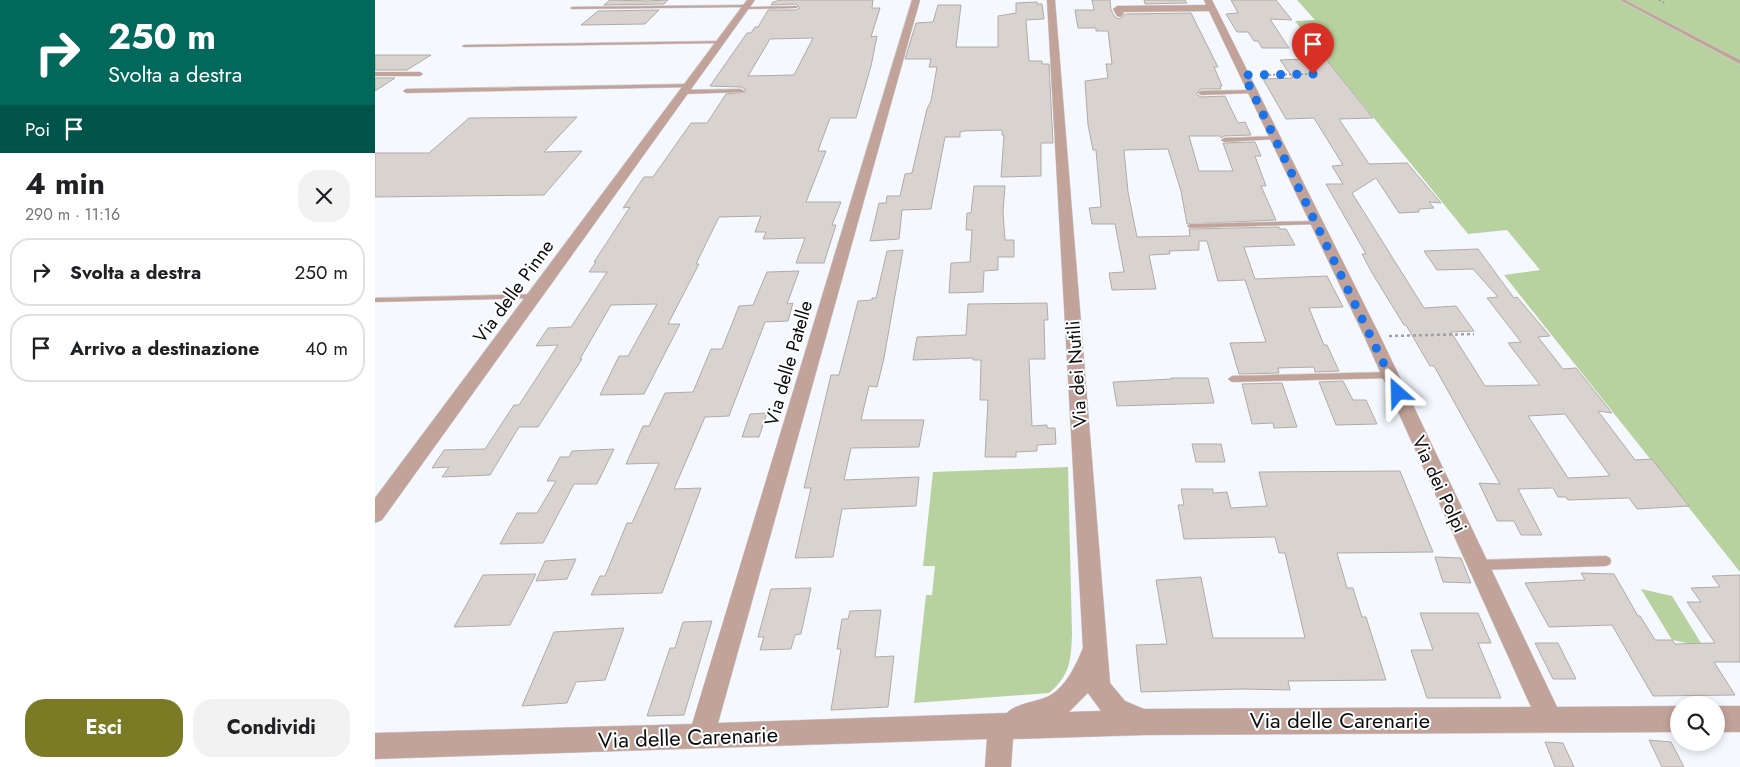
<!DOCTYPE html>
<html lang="it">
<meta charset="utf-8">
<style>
body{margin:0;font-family:Jost,sans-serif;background:#f2f2f2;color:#202124;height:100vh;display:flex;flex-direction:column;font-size:19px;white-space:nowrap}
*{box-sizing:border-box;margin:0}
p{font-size:16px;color:#757577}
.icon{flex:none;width:28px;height:28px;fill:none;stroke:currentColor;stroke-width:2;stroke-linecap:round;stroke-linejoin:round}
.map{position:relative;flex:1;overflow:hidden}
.sheet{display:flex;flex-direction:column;background:#fff;width:375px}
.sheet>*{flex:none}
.hud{background:#00695c;color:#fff;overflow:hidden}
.buttons{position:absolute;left:1295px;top:696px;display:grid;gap:10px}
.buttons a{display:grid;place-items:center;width:55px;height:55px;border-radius:50%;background:#fff;box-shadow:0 2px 8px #0003;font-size:25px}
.pin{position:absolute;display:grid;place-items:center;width:42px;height:42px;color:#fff;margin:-51px -21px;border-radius:50% 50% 50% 0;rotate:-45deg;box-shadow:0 0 5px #0007}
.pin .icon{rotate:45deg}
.me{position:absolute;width:55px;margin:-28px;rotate:335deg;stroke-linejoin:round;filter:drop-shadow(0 0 4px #0008)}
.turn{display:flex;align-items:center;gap:18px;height:105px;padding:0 25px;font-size:22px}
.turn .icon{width:65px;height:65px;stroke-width:2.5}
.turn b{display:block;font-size:35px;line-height:42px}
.then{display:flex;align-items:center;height:48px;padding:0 25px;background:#0003;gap:10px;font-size:19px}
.round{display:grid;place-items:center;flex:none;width:52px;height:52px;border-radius:20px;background:#f2f2f2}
.overview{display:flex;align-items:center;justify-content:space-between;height:85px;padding:0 25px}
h1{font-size:30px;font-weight:700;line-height:38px}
.action{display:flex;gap:10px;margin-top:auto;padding:10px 25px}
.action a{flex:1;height:58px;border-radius:20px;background:#7a7b24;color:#fff;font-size:20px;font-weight:700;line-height:58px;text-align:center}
.action a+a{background:#f2f2f2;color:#202124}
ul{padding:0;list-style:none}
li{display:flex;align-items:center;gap:15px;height:68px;margin:0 10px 8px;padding:0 15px;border:2px solid #e0e0e0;border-radius:20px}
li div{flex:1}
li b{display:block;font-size:19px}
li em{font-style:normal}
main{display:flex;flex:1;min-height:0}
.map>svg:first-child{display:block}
</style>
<main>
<section class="sheet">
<div class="hud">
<div class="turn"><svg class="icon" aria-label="right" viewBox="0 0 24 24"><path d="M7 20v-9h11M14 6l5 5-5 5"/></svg><div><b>250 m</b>Svolta a destra</div></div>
<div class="then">Poi<svg class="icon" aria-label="arrive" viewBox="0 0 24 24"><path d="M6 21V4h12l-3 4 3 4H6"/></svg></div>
</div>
<div class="overview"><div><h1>4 min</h1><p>290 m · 11:16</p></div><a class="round"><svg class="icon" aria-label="close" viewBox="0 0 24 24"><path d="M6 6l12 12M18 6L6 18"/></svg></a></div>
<ul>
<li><svg class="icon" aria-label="right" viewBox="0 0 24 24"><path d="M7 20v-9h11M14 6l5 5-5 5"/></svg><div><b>Svolta a destra</b></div><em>250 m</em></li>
<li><svg class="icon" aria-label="arrive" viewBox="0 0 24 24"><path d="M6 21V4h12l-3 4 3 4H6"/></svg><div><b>Arrivo a destinazione</b></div><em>40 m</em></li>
</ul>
<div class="action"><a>Esci</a><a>Condividi</a></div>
</section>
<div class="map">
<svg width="1365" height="767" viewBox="0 0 1365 767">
<rect width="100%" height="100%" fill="#f5f9ff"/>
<!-- green -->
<path fill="#b7d19f" d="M922 0H1365V572L1129 275 1165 270 1132 230 1093 234 920 21 940 20Z
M693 467 697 634C696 661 695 675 674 693L539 703 551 595H557L560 566H548L558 472Z
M1266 589 1297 596 1326 643H1312L1297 640Z"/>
<!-- building -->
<path fill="#d9d3cf" stroke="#b1aba7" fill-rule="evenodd" d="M235 0 272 1 293 0 289 4 229 5Z
M406 0H498L497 8H505L496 37 502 36 496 66 481 118H455L443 151H451L431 202H466L457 225H461L449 263H421L430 238 388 239 391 232H380L386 216 344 217 321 264H324L293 324H305L269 394 225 395 244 356H253L282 304 236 305 205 359H207L163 427H144L115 475 67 477 74 467 57 468 69 450 110 449 139 405H144L183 345 161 346 173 328 196 327 232 272H214L221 262H219L255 207 248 208 269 177H278L316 123H332L351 94 370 92V89L366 87 335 86 372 33H376L380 27H383L393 10H421L425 8 421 4 396 5 398 2ZM438 38 419 75 373 76 395 39Z
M717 0H735L736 10 740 17 744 19 751 14 816 13 843 67H839L847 86H845L846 89H826L821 94 826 97 850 96 863 123 870 122 876 135 849 136 846 138 845 136H814L824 171H858L848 143 880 142 886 156H880L891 186H886L901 220 812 224 806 191 793 149 749 150 753 192 762 237 815 236 814 229 904 227 905 229H911L920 245 869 247 880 279 952 276 968 307 934 308 949 345H952L964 371 940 372 939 367 903 368 904 373 864 374 855 343 891 342 870 280 843 281 832 241H824V250L794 251 795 254 774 255 781 289 737 290 734 273 749 272 740 224H717L714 208 726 207 721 150H718L713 125 710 81 733 78 731 64H737L733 31H721V28H703L700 10H719Z
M769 0H810L812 3 770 4Z
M856 0H901L917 20 895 19 914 48H887L883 41H879L873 32H862L851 14 863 13Z
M662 2V4H667L669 19 651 20 654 61H667V64H674L678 143H666V176L626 177 629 135H627V130L589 131 585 132V137H570L556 209 527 210 524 239 495 241 504 203H511L512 196H525L530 174 537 173 552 109 556 101 562 67H554L556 59H530L541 23 558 22 563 5H586L581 47H623V16L641 13V3Z
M284 10 270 24 206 25 223 11Z
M0 55H56L32 70H0Z
M950 58 998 118 964 119 994 164 1032 163 1066 203 1054 202 1059 208 1044 209V212L1024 213 1001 178 977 193 1049 308 1081 306 1099 331 1076 332 1110 386 1165 385 1133 343 1146 342 1112 298 1123 297 1098 269 1062 270 1049 251 1103 249 1139 298 1142 297 1175 336 1163 337 1188 369 1201 368 1237 413 1223 411 1260 460 1277 459 1314 506 1262 509 1254 498 1193 500 1191 497H1183L1178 488 1143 489 1167 535H1146L1139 521H1122L1104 483 1125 484 1059 366H1055L1031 325H1029L997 273 987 254H991L951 184H968L957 166 968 165 939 118 911 119 888 79 918 78 905 60ZM1190 414 1235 476 1193 478 1153 416Z
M0 78H20L0 91Z
M202 117 169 152 207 151 169 195 0 197V153H54L94 118Z
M599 186H630L628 212 630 240H639V257H623V270L609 271 608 292 574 293 576 263 595 262 597 230H591L592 213H596Z
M528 250 509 358 502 387 494 386 486 420H549L544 447 476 448 469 480 544 477 541 506 467 509 458 557 420 558 436 488H429L456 375H464L483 301 497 300V298H501L512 251Z
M424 271 412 304 418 303 413 321 390 322 354 416 330 417 299 489 326 488 287 593 216 595 225 576H230L252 523H257L284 463 251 464 268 426H274L290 393 318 392 336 349H347L364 306 378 305 392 272Z
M672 303 673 320H669L670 359H654L657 426 672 425V428H680L681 444 662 445V451L641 452V457H610L613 400H605L606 360H598V358L538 360 542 337 591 335 593 304Z
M796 378H833L839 403 742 406 738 382 797 379Z
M968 381 978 400H991L1002 424 961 425 944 382Z
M907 383 922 427 899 428 898 423 877 424 867 384Z
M392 413 384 437H367L375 414Z
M817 444H846L850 462H821Z
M239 449 222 484H199L168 543 125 544 142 513H162L181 481H172L185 457H194L197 451Z
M1025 471 1058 552 962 553 972 588H978L987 617H991L1011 680 913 681 915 690 866 689 766 692 761 645 792 644 781 580 826 577 838 638H930L910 553H904L900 537 809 539 803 505H809L806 489H838V493L852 492 856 508 892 506 884 472Z
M1060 557 1086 558 1096 583 1068 582Z
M201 559 192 579 161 581 170 561Z
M1206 573 1239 574 1263 616H1265L1280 640H1297L1300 644 1340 643 1312 602H1326L1316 588 1345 587 1337 576 1365 575V662H1339L1360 695 1278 696 1237 625 1174 627 1150 583 1210 580Z
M161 574 135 625 79 627 108 575Z
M436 588 426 634 420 635 416 649 385 650 389 637H383L396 589Z
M506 610 500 657 519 656 513 707 456 710 466 649H462L467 619H473L475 611Z
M1045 613H1103L1116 643H1103L1126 698H1052L1036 650H1058Z
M337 621 309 715 272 716 295 648H300L308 622Z
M249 628 230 680 201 682 192 703 147 706 179 632Z
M1160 643H1183L1201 679H1178Z
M1274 740 1296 742 1309 767H1287Z
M1170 742 1188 743 1199 767H1180Z"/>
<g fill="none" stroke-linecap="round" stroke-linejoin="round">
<defs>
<path id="service" d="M1245 0H1250L1365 60V64Z
M372 5 374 7 421 6 423 7 421 8 371 9 369 7 197 9 195 8 197 7Z
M346 41 348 42V43L89 47 87 46 89 45Z
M0 72H45L48 74 45 76H0Z
M314 84 317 86 316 87 31 93 28 91 31 89Z
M366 89 369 91 368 92 309 94 306 92 309 90Z
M877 90 879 91V93L826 95 823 93 826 91Z
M901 136 904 138 903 139 849 142 846 140 849 138Z
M942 221 944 222V224L815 228 812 226 815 224Z
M160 294H163L164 296 163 298 0 302V298Z
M1015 372 1019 375 1015 378 857 382 853 379 857 376Z
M1231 556 1235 558 1236 561 1235 564 1231 566 1103 570 1099 568 1098 565 1099 562 1103 560Z"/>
<path id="minor" d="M372 0H380L7 520 0 523V498Z
M537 0H545L343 723 632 713C640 704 660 702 672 697 690 689 701 665 708 648L672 0H680L735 683 750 701 769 709 1156 707 989 336 834 11 748 12 749 14 745 17 742 16 738 9 742 6 831 5 829 0H837L1005 336 1182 707 1304 706V732L770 735 638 739 636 767H610L612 739 0 759V733L317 724ZM713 693 726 711 694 712Z
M1341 706H1365V732H1341Z"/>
</defs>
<!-- service casing -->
<use href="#service" stroke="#d0d3d8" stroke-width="1"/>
<!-- minor casing -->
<use href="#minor" stroke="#d0d3d8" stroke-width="1"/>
<!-- path-far1 -->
<path stroke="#9ea0a5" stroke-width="2" stroke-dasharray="2 2" stroke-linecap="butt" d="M1284 0 1290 3
M886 75 938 74"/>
<!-- path -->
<path stroke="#9ea0a5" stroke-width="2.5" stroke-dasharray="3 3" stroke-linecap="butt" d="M1014 336 1099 334"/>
<!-- service -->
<use href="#service" fill="#c2a39a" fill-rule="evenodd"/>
<!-- minor -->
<use href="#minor" fill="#c2a39a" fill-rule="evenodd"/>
</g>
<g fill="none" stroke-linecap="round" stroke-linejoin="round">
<!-- route -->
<path stroke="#1a73e8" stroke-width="9" stroke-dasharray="0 16.2" d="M938 74 869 75 1023 393"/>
</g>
<g text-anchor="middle" stroke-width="4" stroke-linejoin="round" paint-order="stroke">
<!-- street labels -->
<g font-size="19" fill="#0b0c0e" stroke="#fff">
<text transform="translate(138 291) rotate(-54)" y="7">Via delle Pinne</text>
<text transform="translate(413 363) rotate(-74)" y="7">Via delle Patelle</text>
<text transform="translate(701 374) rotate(-94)" y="7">Via dei Nutili</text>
<text transform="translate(1065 484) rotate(65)" y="7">Via dei Polpi</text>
</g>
<!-- near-street labels -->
<g font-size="22" fill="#0b0c0e" stroke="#fff">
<text x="965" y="728">Via delle Carenarie</text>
<text transform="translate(313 737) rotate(-2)" y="8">Via delle Carenarie</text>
</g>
</g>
</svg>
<div class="buttons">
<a><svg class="icon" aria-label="search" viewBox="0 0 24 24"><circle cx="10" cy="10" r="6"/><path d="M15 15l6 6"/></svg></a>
</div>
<div class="pin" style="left:938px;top:74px;background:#d93025"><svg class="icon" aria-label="arrive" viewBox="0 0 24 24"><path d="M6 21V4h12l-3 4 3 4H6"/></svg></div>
<svg class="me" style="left:1023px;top:393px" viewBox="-20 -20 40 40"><path d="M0-17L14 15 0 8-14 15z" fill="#1a73e8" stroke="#fff" stroke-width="4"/></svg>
</div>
</main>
